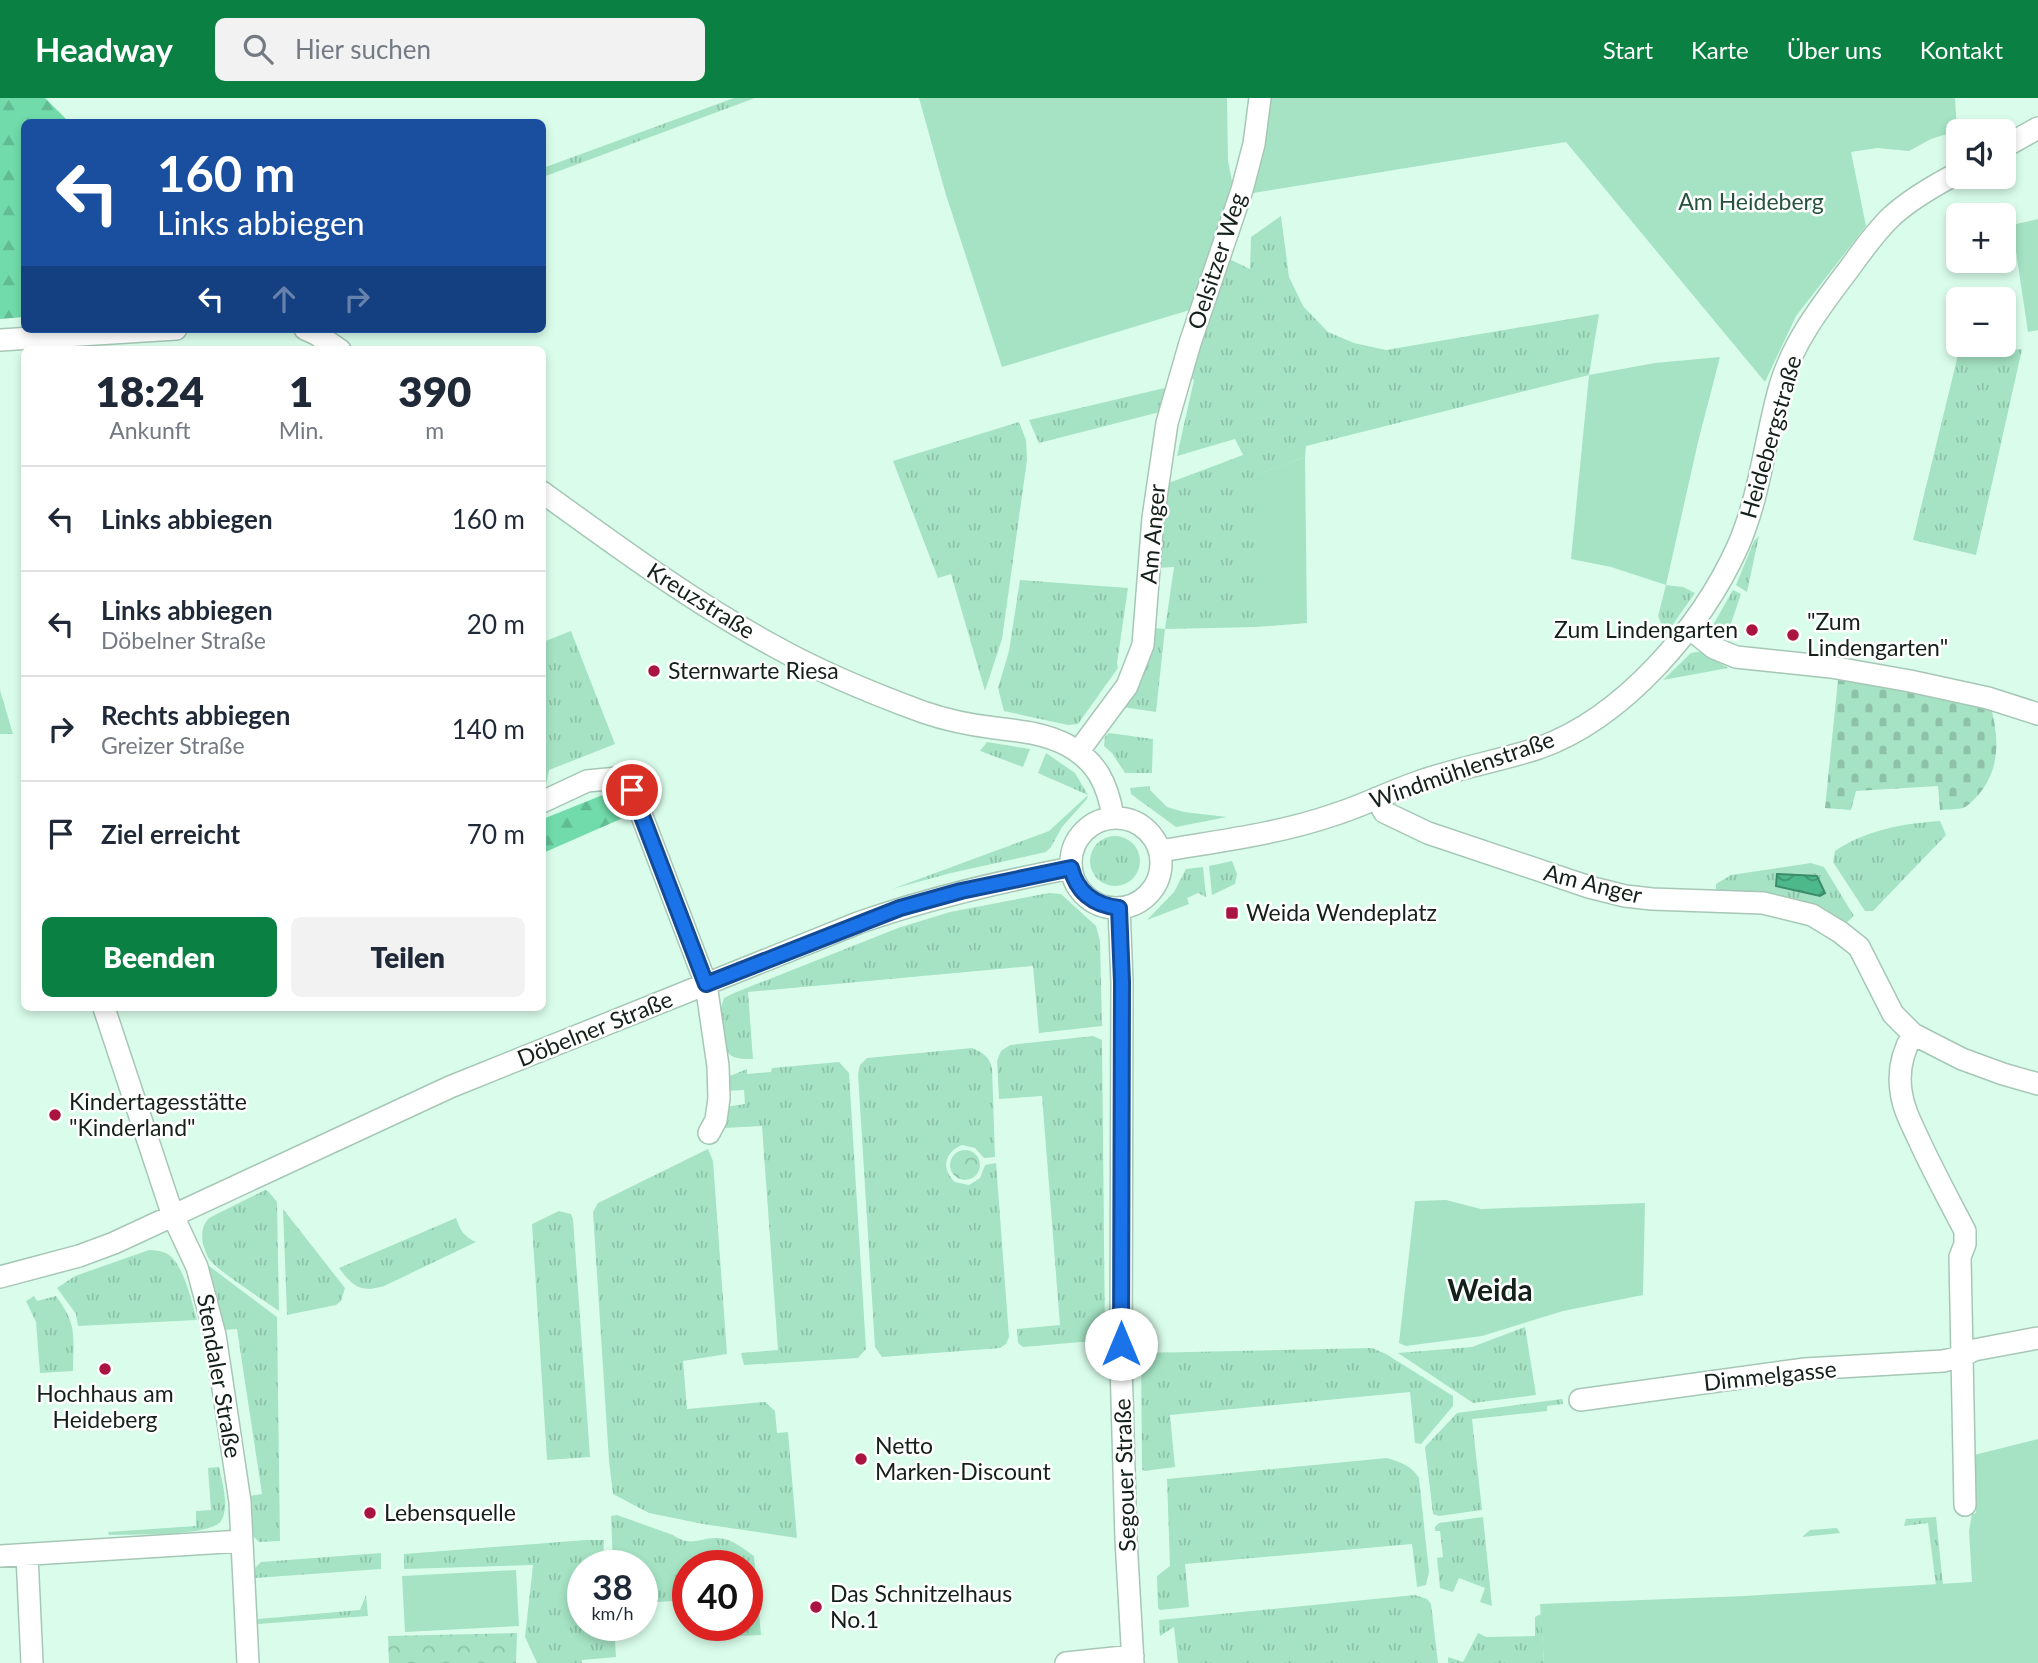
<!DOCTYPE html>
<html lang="de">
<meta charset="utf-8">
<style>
body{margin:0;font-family:Lato,sans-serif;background:#f2f2f3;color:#1f2937;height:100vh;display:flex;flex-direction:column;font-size:26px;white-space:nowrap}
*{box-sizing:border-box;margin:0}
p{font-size:23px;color:#747a83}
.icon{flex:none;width:38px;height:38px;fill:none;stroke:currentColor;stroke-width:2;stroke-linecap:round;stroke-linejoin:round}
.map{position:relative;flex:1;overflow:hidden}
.details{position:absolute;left:21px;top:248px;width:525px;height:665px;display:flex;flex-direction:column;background:#fff;border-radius:10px;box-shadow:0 4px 10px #0003}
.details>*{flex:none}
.banner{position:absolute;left:21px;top:21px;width:525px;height:214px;border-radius:10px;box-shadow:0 4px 10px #0003;background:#1a4fa0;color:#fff;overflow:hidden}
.tools{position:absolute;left:1946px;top:21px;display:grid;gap:14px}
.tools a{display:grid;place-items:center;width:70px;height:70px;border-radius:10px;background:#fff;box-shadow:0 4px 10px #0003;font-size:35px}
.speed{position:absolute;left:567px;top:1452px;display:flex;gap:14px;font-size:35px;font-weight:700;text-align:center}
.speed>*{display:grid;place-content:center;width:91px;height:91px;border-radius:50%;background:#fff;box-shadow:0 4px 10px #0003;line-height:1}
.speed small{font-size:18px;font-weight:400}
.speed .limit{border:10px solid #d22;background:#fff;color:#111}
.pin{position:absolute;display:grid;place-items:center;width:60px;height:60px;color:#fff;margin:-30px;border:4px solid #fff;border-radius:50%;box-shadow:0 2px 7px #0007}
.me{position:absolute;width:77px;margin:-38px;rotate:0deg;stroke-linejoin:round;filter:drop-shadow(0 0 5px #0008)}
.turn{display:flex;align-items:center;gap:24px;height:147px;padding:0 21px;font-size:32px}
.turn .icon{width:91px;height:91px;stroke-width:2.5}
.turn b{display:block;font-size:49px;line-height:60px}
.lanes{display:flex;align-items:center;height:66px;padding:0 21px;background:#0003;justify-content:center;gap:35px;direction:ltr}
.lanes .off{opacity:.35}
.eta{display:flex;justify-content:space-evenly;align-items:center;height:119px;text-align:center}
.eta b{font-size:42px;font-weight:800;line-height:49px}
.cta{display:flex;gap:14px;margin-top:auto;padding:14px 21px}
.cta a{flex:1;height:80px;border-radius:10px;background:#0b8043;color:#fff;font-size:28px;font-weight:800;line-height:80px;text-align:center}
.cta a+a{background:#f2f2f3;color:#1f2937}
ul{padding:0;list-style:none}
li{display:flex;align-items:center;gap:21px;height:105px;padding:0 21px;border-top:2px solid #e0e1e3}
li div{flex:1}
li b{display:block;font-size:26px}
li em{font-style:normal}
header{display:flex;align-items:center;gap:42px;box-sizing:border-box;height:98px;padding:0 35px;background:#0b8043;color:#fff}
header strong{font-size:33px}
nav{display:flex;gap:38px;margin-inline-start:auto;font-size:24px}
.search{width:490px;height:63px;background:#f2f2f3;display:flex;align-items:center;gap:18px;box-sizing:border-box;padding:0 24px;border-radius:10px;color:#747a83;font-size:26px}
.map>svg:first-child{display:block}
</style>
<header>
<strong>Headway</strong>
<div class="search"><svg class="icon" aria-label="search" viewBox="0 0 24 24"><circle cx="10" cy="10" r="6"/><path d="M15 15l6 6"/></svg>Hier suchen</div>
<nav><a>Start</a><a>Karte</a><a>Über uns</a><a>Kontakt</a></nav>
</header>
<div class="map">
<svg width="2038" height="1565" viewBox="0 0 2038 1565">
<defs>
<pattern id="grass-tufts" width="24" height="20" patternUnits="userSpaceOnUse" patternTransform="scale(1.75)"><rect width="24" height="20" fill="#a5e3c4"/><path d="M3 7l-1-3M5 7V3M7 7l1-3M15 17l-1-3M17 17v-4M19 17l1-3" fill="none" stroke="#8dc2a8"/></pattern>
<pattern id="forest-firs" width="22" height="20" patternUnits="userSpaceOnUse" patternTransform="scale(1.75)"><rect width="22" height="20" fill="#71dbab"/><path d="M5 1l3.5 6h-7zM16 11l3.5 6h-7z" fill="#61bc93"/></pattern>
<pattern id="cemetery-stones" width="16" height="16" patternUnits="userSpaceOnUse" patternTransform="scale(1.75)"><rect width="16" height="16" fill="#a5e3c4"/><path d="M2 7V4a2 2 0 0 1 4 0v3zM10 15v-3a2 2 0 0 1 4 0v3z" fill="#8dc2a8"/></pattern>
<pattern id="park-crowns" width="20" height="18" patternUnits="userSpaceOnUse" patternTransform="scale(1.75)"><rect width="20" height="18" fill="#a5e3c4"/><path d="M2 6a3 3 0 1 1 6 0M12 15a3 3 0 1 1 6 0" fill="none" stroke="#8dc2a8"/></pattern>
<pattern id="water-waves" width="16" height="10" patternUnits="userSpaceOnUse" patternTransform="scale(1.75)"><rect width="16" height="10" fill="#4db98b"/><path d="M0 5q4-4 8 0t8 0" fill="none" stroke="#3f9671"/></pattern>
</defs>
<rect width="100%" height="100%" fill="#dafdeb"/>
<!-- grass -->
<path fill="url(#grass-tufts)" d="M734 0H755L543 79V70Z
M1281 118 1289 179 1303 208 1328 234 1354 245 1386 252 1599 216 1589 277 1306 348 1305 359 1256 377V529L1165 531 1156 614 1122 609C1143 582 1147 563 1153 530L1165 531 1174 469 1157 470 1166 386 1243 357 1235 341 1177 358 1194 282 1188 277 1227 160 1250 171 1251 139Z
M2022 251 1976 457 1913 442 1958 257Z
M1169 289 1160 314 1039 345 1029 322Z
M1019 324 1026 342 1027 362 1002 541 985 593 951 476 938 480 893 363Z
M1759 438 1747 494 1736 487 1754 443Z
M1020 482 1128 490 1117 565 1118 570 1078 626 1068 627 1004 613 998 590 1009 553Z
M1666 487 1683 489 1695 495 1666 536 1658 518Z
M1733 492 1741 496 1725 543 1716 536 1713 527Z
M571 533 615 646 549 672 545 692 543 693V544Z
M1696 554H1703L1728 570 1663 582 1691 555Z
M0 592 13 636H0Z
M1109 635 1153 641 1152 675H1125L1112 655 1104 648 1105 639Z
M987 644 1030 651 1023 669 980 653Z
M1046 655 1075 675 1088 697 1087 701 1062 729 1051 749 1046 754 951 775 892 791 1049 733 1088 697 1038 675Z
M1150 688V692L1167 709 1184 714 1227 719 1176 729 1131 696 1130 690Z
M1940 723 1946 737 1873 813H1865L1833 764 1835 753C1868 731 1902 726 1940 723Z
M1090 763a25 25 0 1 1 50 0a25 25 0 1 1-50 0Z
M1232 763 1237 776 1235 786 1212 797 1209 768Z
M1811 765 1824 769 1854 818 1845 826 1716 793V786L1731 777Z
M1203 769 1206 799 1198 795 1187 800 1189 806 1147 822 1174 794 1186 771Z
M1049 795 1061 796 1096 828 1100 843 1102 928 1039 935 1033 868 748 894 753 961C727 962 723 954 721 930 720 919 720 911 724 900L734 895 898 830 950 814Z
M1093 938 1102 942 1105 1242 1023 1249 1018 1245 1017 1231 1060 1227 1042 998 999 1001 997 963 1001 953 1010 947Z
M972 950C983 955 989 958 992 970L995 1059 984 1060 975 1050 962 1047C944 1054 941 1072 955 1084L969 1087 980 1080 985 1067 996 1065 1009 1239 1006 1246 1000 1250 882 1259 875 1249 858 976 860 967 867 960Z
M839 964 849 975 866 1251 858 1260 744 1267 741 1255 778 1252 762 1028 725 1030V1009L745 1006 744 992 724 993 725 980 747 971V976L771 974 772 970Z
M708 1051 713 1063 727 1256 683 1263 687 1311 765 1304 775 1313 777 1335 788 1334 797 1440 703 1426 649 1415 613 1396 609 1363 593 1114 598 1105Z
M265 1092 268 1093 277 1104 279 1213C266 1204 214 1170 209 1161 202 1148 198 1132 209 1120Z
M283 1111 345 1190 341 1203 336 1207 287 1217Z
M559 1113 571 1116 573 1121 590 1359 547 1362 532 1126Z
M456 1120C460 1132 464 1139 476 1144L384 1188C361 1195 353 1189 339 1170Z
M149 1152C155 1152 161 1153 166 1155 183 1163 192 1205 197 1222L78 1228 76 1216 57 1190 75 1178Z
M209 1168 277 1219 280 1443 259 1444 251 1436 249 1398 262 1396 237 1231 224 1232 217 1198 206 1170Z
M34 1198 37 1203 56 1198C78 1228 73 1237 73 1273L40 1275 36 1224 26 1203Z
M1525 1229 1536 1297 1473 1305 1398 1255 1472 1249Z
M1372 1250 1386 1256 1453 1298V1308L1421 1346 1415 1345 1410 1294 1170 1317 1175 1369 1144 1373 1142 1371 1141 1255Z
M1562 1301 1563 1306 1547 1308V1313L1472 1321 1482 1412 1439 1418 1433 1416 1425 1349 1457 1315Z
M1387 1360C1400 1364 1411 1367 1419 1380L1429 1474 1426 1487 1417 1489 1412 1446 1185 1466 1189 1509 1160 1512 1158 1510 1157 1478 1170 1468 1167 1381Z
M219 1369C222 1383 230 1410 221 1423 210 1439 130 1436 109 1437L108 1434 196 1428V1413L211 1412 208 1370Z
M617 1417 673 1437C691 1450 701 1439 718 1440 733 1441 742 1450 754 1458L761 1537 740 1538 739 1528H747V1468H688V1502L642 1505V1468H613L611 1418Z
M1483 1419 1492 1508 1480 1504 1485 1490 1459 1480 1453 1494 1440 1490 1437 1460 1443 1459 1440 1433H1435V1429L1439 1425Z
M1936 1419 1943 1487 1936 1488 1928 1425 1904 1428 1906 1421Z
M1837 1430 1840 1435 1802 1439 1810 1432Z
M586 1442H604L603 1468H583V1528H614L616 1559 582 1562V1565H537L525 1539 533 1467 404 1471V1456Z
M381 1455V1471L255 1480V1470L261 1464Z
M366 1497 368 1518 258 1526V1521L360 1512Z
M1415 1497 1427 1501 1431 1506 1438 1565H1178L1174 1529 1160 1538 1159 1522Z
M1541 1516 1544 1565H1448V1559L1463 1564 1478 1535 1486 1539 1535 1538V1519Z"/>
<!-- forest -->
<path fill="url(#forest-firs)" d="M0 0H45L69 24H24V219L0 221Z
M615 692 624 701 632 716 543 755V721Z"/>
<!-- cemetery -->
<path fill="url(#cemetery-stones)" d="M1838 582 1886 588 1990 606C1999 637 2001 670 1979 696 1974 701 1970 707 1963 710 1956 712 1947 711 1940 712L1938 688 1856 693 1851 712 1825 710Z"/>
<!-- park -->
<path fill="url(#park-crowns)" d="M950 1067a15 15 0 1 1 30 0a15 15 0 1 1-30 0Z
M517 1535 516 1565H389L388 1538Z"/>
<!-- garden -->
<path fill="#a5e3c4" d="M919 0H1227L1228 62 1233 89 1193 211 1002 269 946 97Z
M1268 0H1955L1957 33 1931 41 1909 53 1877 50 1851 54 1866 128 1796 218 1765 284 1566 44 1247 96Z
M2038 121V232L2028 234 2012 127Z
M1720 259 1698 344 1666 487 1611 469 1571 461 1589 277 1655 265Z
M1305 359 1307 525 1256 529 1255 377Z
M1446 1102 1481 1111 1645 1105 1643 1197 1563 1213 1482 1238 1406 1248 1399 1245 1415 1103Z
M2038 1341V1565H1544L1540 1506 1745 1498 1972 1484 1969 1433 1972 1416 1976 1415 1974 1357Z
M516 1472 519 1528 405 1534 402 1478Z"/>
<!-- water -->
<path fill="url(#water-waves)" stroke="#3c8b69" stroke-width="2" d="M1777 776 1817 778 1825 795 1820 798 1776 788Z"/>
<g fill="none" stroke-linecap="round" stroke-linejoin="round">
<defs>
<path id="minor" d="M2004 49 2038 30
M305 231 316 236 340 252
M0 242 176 231
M542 394C617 448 691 503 772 547 820 574 871 595 923 614 946 622 970 627 995 630 1020 633 1044 635 1067 647 1097 663 1108 687 1113 719
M1689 530 1714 550 1736 559 1831 569 1910 583 1988 600 2038 616
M1078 654 1127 588 1143 547 1153 420 1167 325 1190 245 1242 92 1254 46 1260 0
M1377 700 1384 714 1428 735 1589 789 1625 798 1652 801 1763 805 1812 817 1840 834 1859 849 1893 916 1913 936 1962 961 2003 976 2038 986
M542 704 587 683 618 680 632 692 706 886 718 968 719 1000 716 1022 709 1035
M1071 765a45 45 0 1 1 90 0a45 45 0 1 1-90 0Z
M1160 753C1218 743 1278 736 1333 717 1362 708 1389 694 1418 684 1457 670 1499 663 1539 650 1624 620 1702 528 1738 448 1760 398 1765 341 1780 288 1793 244 1821 208 1849 171 1862 153 1875 134 1892 118 1912 100 1935 87 1958 75
M1119 810 1122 884 1121 1265 1126 1441 1133 1565
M104 910 173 1118 197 1169 215 1237 240 1404 248 1565
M1913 936C1903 953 1898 973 1901 993 1903 1010 1911 1025 1918 1040 1932 1071 1949 1102 1965 1133V1146L1960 1159 1965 1407
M0 1179 79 1158 114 1145 450 989 858 825C928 800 999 784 1071 770
M1580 1302 1805 1271 1943 1263 1961 1259 1974 1252 2038 1240
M27 1457 32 1565
M0 1458 242 1443
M1066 1565 1133 1558"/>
</defs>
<!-- minor casing -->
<use href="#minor" stroke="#a6c7b6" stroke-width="24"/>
<!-- minor -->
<use href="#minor" stroke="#fff" stroke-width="21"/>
</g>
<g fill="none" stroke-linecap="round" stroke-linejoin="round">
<defs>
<path id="route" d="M632 692 706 886 900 810 961 793 1071 770C1077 795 1094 807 1119 810L1122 884 1121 1246"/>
</defs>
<!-- route casing -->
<use href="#route" stroke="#114b97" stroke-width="18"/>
<!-- route -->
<use href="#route" stroke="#1a73e8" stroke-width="12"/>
</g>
<!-- markers -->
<g fill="#aa1440" stroke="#fff" stroke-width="2.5">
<circle cx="1752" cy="532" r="7"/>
<circle cx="1793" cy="537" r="7"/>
<circle cx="654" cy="573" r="7"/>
<rect x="1225" y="808" width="14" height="14" rx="3.5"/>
<circle cx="55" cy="1017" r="7"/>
<circle cx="105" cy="1271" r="7"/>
<circle cx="861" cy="1361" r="7"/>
<circle cx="370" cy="1415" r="7"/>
<circle cx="816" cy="1509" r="7"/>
</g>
<g text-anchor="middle" stroke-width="5" stroke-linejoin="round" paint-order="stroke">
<!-- park labels -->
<g font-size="23" fill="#26533f" stroke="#fff">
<text x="1751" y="112">Am Heideberg</text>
</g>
<!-- street labels -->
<g font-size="23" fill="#14201a" stroke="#fff">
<text transform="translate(1217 163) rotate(-72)" y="8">Oelsitzer Weg</text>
<text transform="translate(1771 339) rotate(-74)" y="8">Heidebergstraße</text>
<text transform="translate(1153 436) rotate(-85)" y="8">Am Anger</text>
<text transform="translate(701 503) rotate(32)" y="8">Kreuzstraße</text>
<text transform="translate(1462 672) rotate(-19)" y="8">Windmühlenstraße</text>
<text transform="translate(1593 786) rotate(14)" y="8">Am Anger</text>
<text transform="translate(595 931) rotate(-22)" y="8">Döbelner Straße</text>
<text transform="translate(219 1278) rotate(80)" y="8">Stendaler Straße</text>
<text transform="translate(1770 1278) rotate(-6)" y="8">Dimmelgasse</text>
<text transform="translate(1125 1377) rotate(-92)" y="8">Segouer Straße</text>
</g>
<!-- poi labels -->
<g font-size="23" fill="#14201a" stroke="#fff" text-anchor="start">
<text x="1807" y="532">"Zum<tspan x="1807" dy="26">Lindengarten"</tspan></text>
<text x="1738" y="540" text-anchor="end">Zum Lindengarten</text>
<text x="668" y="581">Sternwarte Riesa</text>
<text x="1246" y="823">Weida Wendeplatz</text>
<text x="69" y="1012">Kindertagesstätte<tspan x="69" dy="26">"Kinderland"</tspan></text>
<text x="105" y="1304" text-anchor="middle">Hochhaus am<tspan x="105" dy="26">Heideberg</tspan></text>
<text x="875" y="1356">Netto<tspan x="875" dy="26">Marken-Discount</tspan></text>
<text x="384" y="1423">Lebensquelle</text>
<text x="830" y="1504">Das Schnitzelhaus<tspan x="830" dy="26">No.1</tspan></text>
</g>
<!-- district labels -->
<g font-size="30" font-weight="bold" fill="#14201a" stroke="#fff">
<text x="1490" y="1203">Weida</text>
</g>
</g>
</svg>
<div class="tools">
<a><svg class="icon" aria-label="sound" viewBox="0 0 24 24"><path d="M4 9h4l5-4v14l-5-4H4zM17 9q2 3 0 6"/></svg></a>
<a>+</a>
<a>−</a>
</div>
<div class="speed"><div>38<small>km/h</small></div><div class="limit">40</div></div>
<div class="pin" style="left:632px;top:692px;background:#d93025"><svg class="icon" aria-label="arrive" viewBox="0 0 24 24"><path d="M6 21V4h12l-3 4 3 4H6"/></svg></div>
<svg class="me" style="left:1121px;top:1246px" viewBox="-20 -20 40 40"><circle r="19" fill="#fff"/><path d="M0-13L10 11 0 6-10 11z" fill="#1a73e8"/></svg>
<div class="banner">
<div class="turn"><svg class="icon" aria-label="left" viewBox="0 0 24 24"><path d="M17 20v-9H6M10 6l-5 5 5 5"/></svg><div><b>160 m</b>Links abbiegen</div></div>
<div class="lanes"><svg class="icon" aria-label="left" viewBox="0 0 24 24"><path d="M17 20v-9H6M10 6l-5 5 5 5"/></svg><svg class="icon off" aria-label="ahead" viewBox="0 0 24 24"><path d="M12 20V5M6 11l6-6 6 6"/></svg><svg class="icon off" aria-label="right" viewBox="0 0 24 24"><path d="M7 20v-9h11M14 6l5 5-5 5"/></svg></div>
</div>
<section class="details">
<div class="eta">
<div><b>18:24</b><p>Ankunft</p></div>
<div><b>1</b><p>Min.</p></div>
<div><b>390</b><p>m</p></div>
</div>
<ul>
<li><svg class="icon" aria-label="left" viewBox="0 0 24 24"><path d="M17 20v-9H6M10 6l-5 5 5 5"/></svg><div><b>Links abbiegen</b></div><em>160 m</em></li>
<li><svg class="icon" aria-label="left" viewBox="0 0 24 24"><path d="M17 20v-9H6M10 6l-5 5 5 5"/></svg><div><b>Links abbiegen</b><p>Döbelner Straße</p></div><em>20 m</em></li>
<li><svg class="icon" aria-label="right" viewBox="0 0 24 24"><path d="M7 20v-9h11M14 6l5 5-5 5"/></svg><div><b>Rechts abbiegen</b><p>Greizer Straße</p></div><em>140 m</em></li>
<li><svg class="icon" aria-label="arrive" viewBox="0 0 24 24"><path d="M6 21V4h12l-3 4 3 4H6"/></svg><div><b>Ziel erreicht</b></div><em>70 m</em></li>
</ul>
<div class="cta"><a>Beenden</a><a>Teilen</a></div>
</section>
</div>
